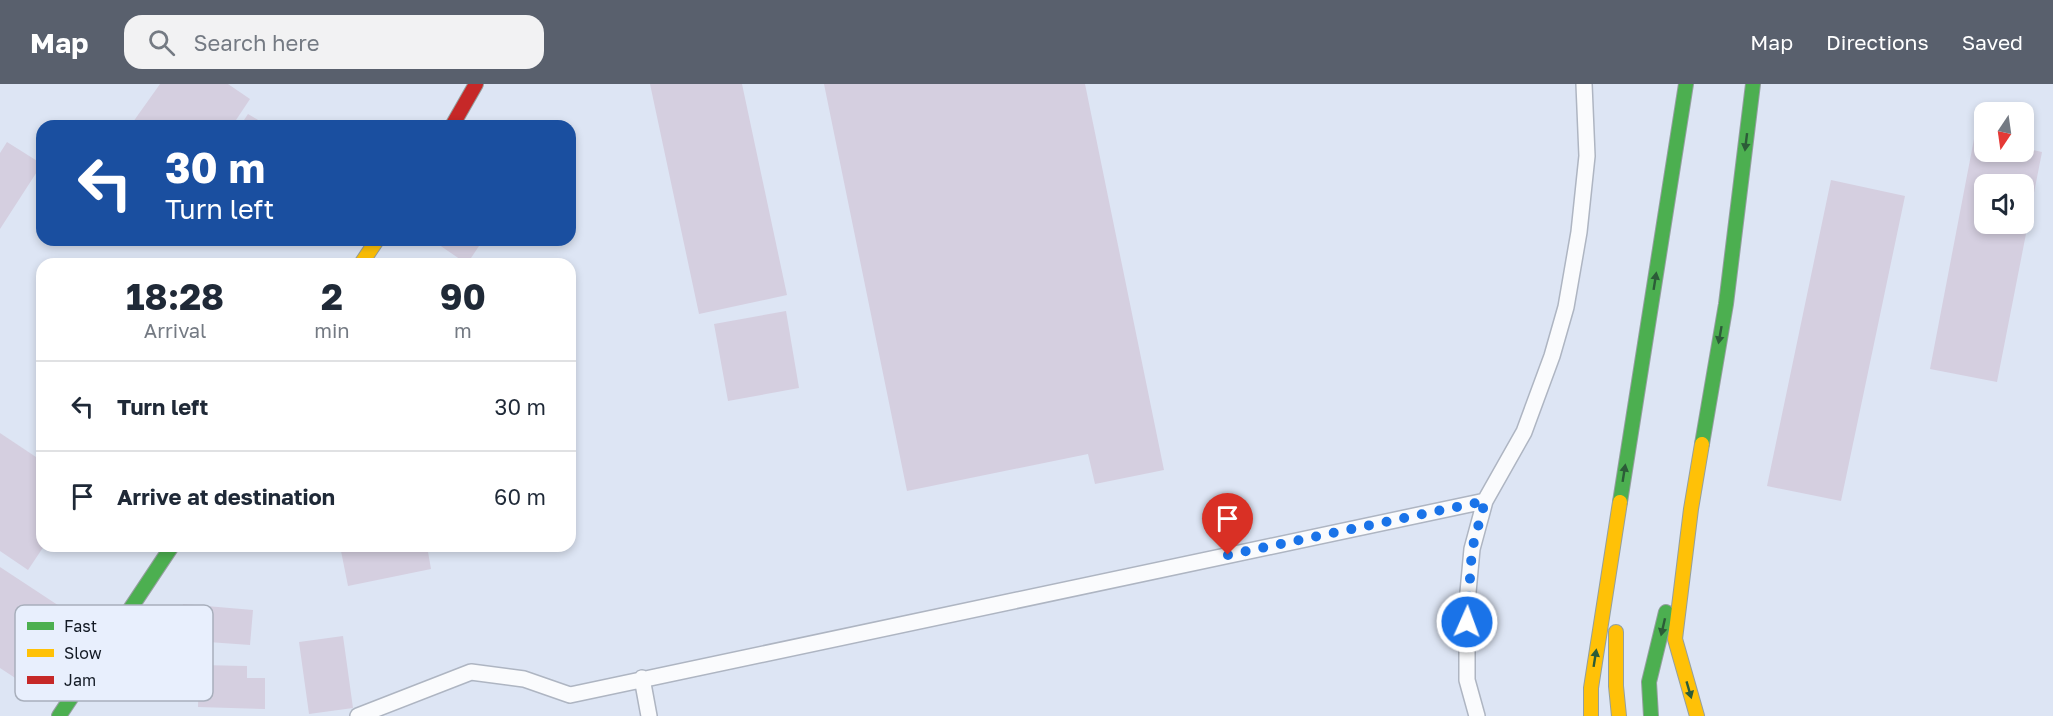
<!DOCTYPE html>
<style>
body{margin:0;font-family:"Golos Text",sans-serif;background:#f2f2f3;color:#1f2937;height:100vh;display:flex;flex-direction:column;font-size:22px;white-space:nowrap}
*{box-sizing:border-box;margin:0}
p{font-size:20px;color:#747a83}
.icon{flex:none;width:33px;height:33px;fill:none;stroke:currentColor;stroke-width:2;stroke-linecap:round;stroke-linejoin:round}
.map{position:relative;flex:1;overflow:hidden}
.details{position:absolute;left:36px;top:174px;width:540px;height:294px;display:flex;flex-direction:column;background:#fff;border-radius:18px;box-shadow:0 3px 9px #0003}
.details>*{flex:none}
.hud{position:absolute;left:36px;top:36px;width:540px;height:126px;border-radius:18px;box-shadow:0 3px 9px #0003;background:#1a4fa0;color:#fff;overflow:hidden}
.needle{width:39px;rotate:193deg}
.fabs{position:absolute;left:1974px;top:18px;display:grid;gap:12px}
.fabs a{display:grid;place-items:center;width:60px;height:60px;border-radius:12px;background:#fff;box-shadow:0 3px 9px #0003;font-size:30px}
.pin{position:absolute;display:grid;place-items:center;width:51px;height:51px;color:#fff;margin:-62px -26px;border-radius:50% 50% 50% 0;rotate:-45deg;box-shadow:0 0 6px #0007}
.pin .icon{rotate:45deg}
.me{position:absolute;width:66px;margin:-33px;rotate:2deg;stroke-linejoin:round;filter:drop-shadow(0 0 4px #0008)}
.turn{display:flex;align-items:center;gap:21px;height:126px;padding:0 30px;font-size:27px}
.turn .icon{width:78px;height:78px;stroke-width:2.5}
.turn b{display:block;font-size:42px;line-height:51px}
.eta{display:flex;justify-content:space-evenly;align-items:center;height:102px;text-align:center}
.eta b{font-size:36px;font-weight:700;line-height:42px}
ul{padding:0;list-style:none}
li{display:flex;align-items:center;gap:18px;height:90px;padding:0 30px;border-top:2px solid #e0e1e3}
li div{flex:1}
li b{display:block;font-size:22px}
li em{font-style:normal}
header{display:flex;align-items:center;gap:36px;box-sizing:border-box;height:84px;padding:0 30px;background:#59606d;color:#fff}
header strong{font-size:28px}
nav{display:flex;gap:33px;margin-inline-start:auto;font-size:21px}
.search{width:420px;height:54px;background:#f2f2f3;display:flex;align-items:center;gap:15px;box-sizing:border-box;padding:0 21px;border-radius:18px;color:#747a83;font-size:22px}
.map>svg:first-child{display:block}
</style>
<header>
<strong>Map</strong>
<div class="search"><svg class="icon" aria-label="search" viewBox="0 0 24 24"><circle cx="10" cy="10" r="6"/><path d="M15 15l6 6"/></svg>Search here</div>
<nav><a>Map</a><a>Directions</a><a>Saved</a></nav>
</header>
<div class="map">
<svg width="2053" height="632" viewBox="0 0 2053 632">
<rect width="100%" height="100%" fill="#dde5f4"/>
<!-- building -->
<path fill="#d5cfe0" fill-rule="evenodd" d="M160 0H228L250 15 232 42H138L133 38Z
M650 0H742L787 211 699 230Z
M824 0H1085L1164 386 1095 400 1088 370 907 407Z
M248 30 268 42H240Z
M1974 55 1984 57V68H2024V64L2042 68 1997 298 1930 285ZM1984 100H2024V140H1984Z
M7 58 42 80 0 145V69Z
M1831 96 1905 112 1841 417 1767 402Z
M432 156H483L467 180Z
M786 227 799 304 728 317 714 240Z
M0 349 42 377V462H44L28 486 0 467Z
M340 462H427L431 485 348 502Z
M0 483 79 535 32 605 0 584Z
M183 520 253 526 250 561 180 556Z
M343 552 353 624 309 630 299 558Z
M199 581 247 582V594H265V625L198 623Z"/>
<g fill="none" stroke-linecap="round" stroke-linejoin="round">
<defs>
<path id="lane" d="M642 594 649 632
M358 632 471 588 524 595 570 611 1485 417
M1477 632 1467 596V519L1472 465 1485 417 1524 348 1552 272 1566 223 1579 148 1587 72 1584 0"/>
<path id="fast" d="M1702 360 1726 220 1753 0
M1620 418 1686 0
M59 632 172 462
M1651 632 1649 598 1666 528"/>
<path id="slow" d="M361 180 377 156
M1616 548V602L1619 632
M1591 632V604L1620 418
M1697 632 1675 555 1691 425 1702 360"/>
<path id="jam" d="M452 42 476 0"/>
</defs>
<!-- lane casing -->
<use href="#lane" stroke="#aeb5c2" stroke-width="18"/>
<!-- fast casing -->
<use href="#fast" stroke="#949f9f" stroke-width="16"/>
<!-- slow casing -->
<use href="#slow" stroke="#949f9f" stroke-width="16"/>
<!-- jam casing -->
<use href="#jam" stroke="#949f9f" stroke-width="16"/>
<!-- lane -->
<use href="#lane" stroke="#fafbfd" stroke-width="15"/>
<!-- fast -->
<use href="#fast" stroke="#4caf50" stroke-width="14"/>
<!-- slow -->
<use href="#slow" stroke="#ffc107" stroke-width="14"/>
<!-- jam -->
<use href="#jam" stroke="#c62828" stroke-width="14"/>
</g>
<!-- one-way arrows -->
<defs><path id="oneway-solid" d="M-6-.8H1V-3.2L6.5 0L1 3.2V.8H-6Z" transform="scale(1.5)"/></defs>
<g fill="#2c5c38">
<use href="#oneway-solid" transform="translate(1746 58) rotate(97)"/>
<use href="#oneway-solid" transform="translate(1655 197) rotate(-81)"/>
<use href="#oneway-solid" transform="translate(1720 251) rotate(100)"/>
<use href="#oneway-solid" transform="translate(1624 389) rotate(-81)"/>
<use href="#oneway-solid" transform="translate(1663 543) rotate(103)"/>
<use href="#oneway-solid" transform="translate(1595 574) rotate(-81)"/>
<use href="#oneway-solid" transform="translate(1689 606) rotate(74)"/>
</g>
<g fill="none" stroke-linecap="round" stroke-linejoin="round">
<!-- route -->
<path stroke="#1a73e8" stroke-width="10" stroke-dasharray="0 18" d="M1228 471 1485 417 1472 465 1467 538"/>
</g>
<!-- legend -->
<rect x="15" y="521" width="198" height="96" rx="9" fill="#e8effd" stroke="#a8afbc" stroke-width="1.5"/>
<rect x="27" y="538" width="27" height="8" fill="#4caf50"/>
<rect x="27" y="565" width="27" height="8" fill="#ffc107"/>
<rect x="27" y="592" width="27" height="8" fill="#c62828"/>
<g font-size="16" fill="#121924">
<text x="64" y="548">Fast</text>
<text x="64" y="575">Slow</text>
<text x="64" y="602">Jam</text>
</g>
</svg>
<div class="fabs">
<a><svg class="needle" viewBox="-14 -14 28 28"><path d="M0-13l5 13h-10z" fill="#e53935"/><path d="M0 13l5-13h-10z" fill="#747a83"/></svg></a>
<a><svg class="icon" aria-label="sound" viewBox="0 0 24 24"><path d="M4 9h4l5-4v14l-5-4H4zM17 9q2 3 0 6"/></svg></a>
</div>
<div class="pin" style="left:1228px;top:471px;background:#d93025"><svg class="icon" aria-label="arrive" viewBox="0 0 24 24"><path d="M6 21V4h12l-3 4 3 4H6"/></svg></div>
<svg class="me" style="left:1467px;top:538px" viewBox="-20 -20 40 40"><circle r="17" fill="#1a73e8" stroke="#fff" stroke-width="3"/><path d="M0-11L8 9 0 5-8 9z" fill="#fff"/></svg>
<div class="hud">
<div class="turn"><svg class="icon" aria-label="left" viewBox="0 0 24 24"><path d="M17 20v-9H6M10 6l-5 5 5 5"/></svg><div><b>30 m</b>Turn left</div></div>
</div>
<section class="details">
<div class="eta">
<div><b>18:28</b><p>Arrival</p></div>
<div><b>2</b><p>min</p></div>
<div><b>90</b><p>m</p></div>
</div>
<ul>
<li><svg class="icon" aria-label="left" viewBox="0 0 24 24"><path d="M17 20v-9H6M10 6l-5 5 5 5"/></svg><div><b>Turn left</b></div><em>30 m</em></li>
<li><svg class="icon" aria-label="arrive" viewBox="0 0 24 24"><path d="M6 21V4h12l-3 4 3 4H6"/></svg><div><b>Arrive at destination</b></div><em>60 m</em></li>
</ul>
</section>
</div>
